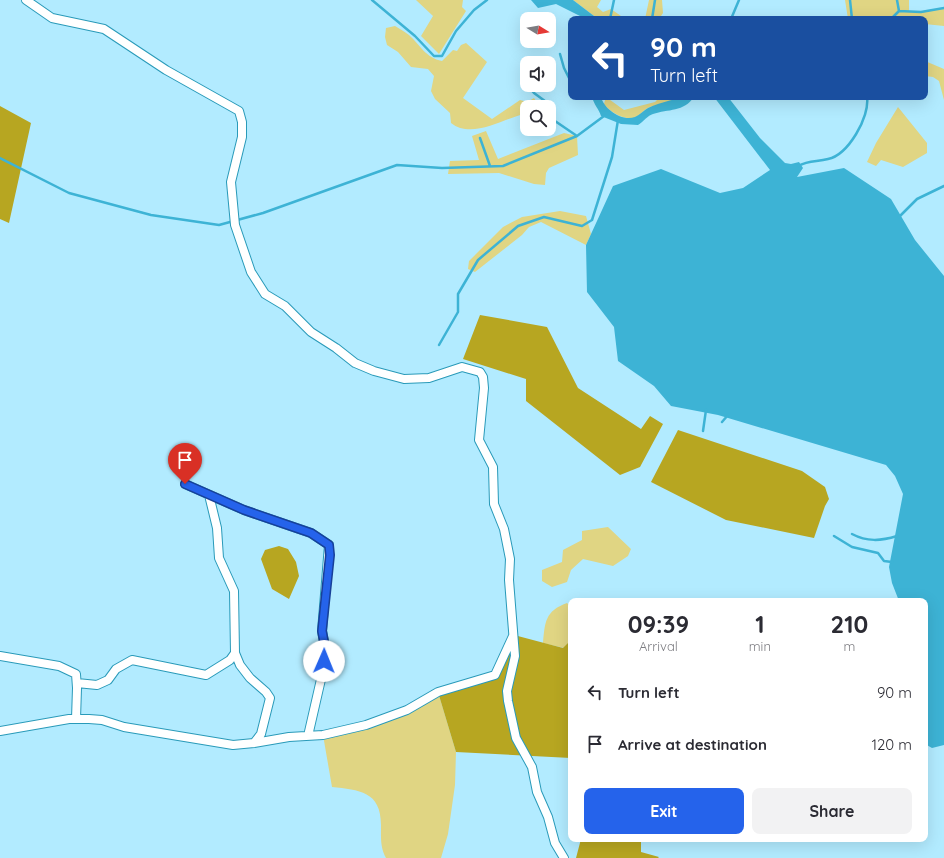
<!DOCTYPE html>
<style>
body{margin:0;font-family:Quicksand,sans-serif;background:#f2f2f3;color:#2b2b33;height:100vh;display:flex;flex-direction:column;font-size:15px;white-space:nowrap}
*{box-sizing:border-box;margin:0}
p{font-size:13px;color:#7c7c81}
.icon{flex:none;width:22px;height:22px;fill:none;stroke:currentColor;stroke-width:2;stroke-linecap:round;stroke-linejoin:round}
.map{position:relative;flex:1;overflow:hidden}
.details{position:absolute;left:568px;top:598px;width:360px;height:244px;display:flex;flex-direction:column;background:#fff;border-radius:8px;box-shadow:0 4px 16px #0002}
.details>*{flex:none}
.top-card{position:absolute;left:568px;top:16px;width:360px;height:84px;border-radius:8px;box-shadow:0 4px 16px #0002;background:#1a4fa0;color:#fff;overflow:hidden}
.needle{width:26px;rotate:101deg}
.fabs{position:absolute;left:520px;top:12px;display:grid;gap:8px}
.fabs a{display:grid;place-items:center;width:36px;height:36px;border-radius:8px;background:#fff;box-shadow:0 4px 16px #0002;font-size:20px}
.pin{position:absolute;display:grid;place-items:center;width:34px;height:34px;color:#fff;margin:-41px -17px;border-radius:50% 50% 50% 0;rotate:-45deg;box-shadow:0 0 4px #0007}
.pin .icon{rotate:45deg}
.me{position:absolute;width:44px;margin:-22px;rotate:1deg;stroke-linejoin:round;filter:drop-shadow(0 0 3px #0008)}
.turn{display:flex;align-items:center;gap:14px;height:84px;padding:0 16px;font-size:18px}
.turn .icon{width:52px;height:52px;stroke-width:2.5}
.turn b{display:block;font-size:28px;line-height:34px}
.eta{display:flex;justify-content:space-evenly;align-items:center;height:68px;text-align:center}
.eta b{font-size:24px;font-weight:700;line-height:28px}
.cta{display:flex;gap:8px;margin-top:auto;padding:8px 16px}
.cta a{flex:1;height:46px;border-radius:8px;background:#2563eb;color:#fff;font-size:16px;font-weight:700;line-height:46px;text-align:center}
.cta a+a{background:#f2f2f3;color:#2b2b33}
ul{padding:0;list-style:none}
li{display:flex;align-items:center;gap:12px;height:52px;padding:0 16px}
li div{flex:1}
li b{display:block;font-size:15px}
li em{font-style:normal}
.map>svg:first-child{display:block}
</style>
<div class="map">
<svg width="944" height="858" viewBox="0 0 944 858">
<rect width="100%" height="100%" fill="#b2ebff"/>
<!-- green -->
<path fill="#e0d583" d="M416 0H463L462 7 466 11 439 54 421 36 433 16Z
M573 0H601L597 7 603 12 611 9 621 16V19H598Z
M649 0H662L663 13 659 19H645Z
M845 0H909V11L921 12 944 8V26L925 24V19H848Z
M395 26C400 29 405 32 409 35 420 45 426 58 442 61L453 50 457 51 461 45 466 43 487 62 463 98 492 119 520 100 527 102 534 98 540 107H527V113C505 118 472 140 451 123L450 113 435 99 431 91 434 76 428 69 411 67 398 52 387 45 385 37 386 28Z
M925 61 944 69V100L939 81 933 77 925 76Z
M606 97 624 110 655 102 660 97H680C670 103 660 104 650 107 644 109 640 116 634 118 623 120 610 112 604 104Z
M898 107 927 143V153L903 167 881 160 876 166 867 162 876 143Z
M486 131 498 159 564 133 577 136 578 155 549 168 546 173 545 185 534 184 499 173 448 174 450 161 479 160 472 136Z
M560 211 586 216 591 234 586 245 541 222 529 227 522 235 475 272 468 269 469 261 503 227 522 217Z
M608 527 631 549 628 556 613 566 583 559 571 570 567 582 552 587 542 581V570L562 562 563 550 582 540V531Z
M567 603 571 607V640L564 648 543 643C545 622 545 611 567 603Z
M438 692 456 752 455 785 448 834 441 858H386C380 847 381 837 381 825 381 791 359 790 332 787L323 735 366 725Z"/>
<!-- forest -->
<path fill="#b7a621" d="M0 106 31 123 9 223 0 219Z
M480 315 547 327 578 388 641 429 650 416 663 424 640 467 620 475 526 401V379L463 359Z
M678 430 802 471 825 487 829 499 825 506 814 538 726 520 651 482Z
M279 546 288 549 296 562 299 576 289 599 272 589 261 559 265 550Z
M514 635 563 648 571 640V758L456 752 438 692 495 675Z
M581 839H641V852L659 857 658 858H576Z"/>
<!-- water -->
<path fill="#3db3d5" d="M531 0H573L598 19H586L556 4 538 8Z
M592 97H601C604 109 622 122 635 117 640 115 644 110 648 108 661 102 680 97 694 97 684 112 668 109 653 114 648 115 643 122 638 125L621 124 601 116C599 109 594 105 592 97Z
M714 97H728L760 138 785 163 791 164 799 162 803 168 797 177 844 168 891 199 915 240 944 276V745L932 748 925 744V601H899L892 583 889 567 903 494 895 476 886 465 718 415 671 406 654 386 618 361 614 327 587 292 586 245 613 186 661 169 720 193 743 188 770 170Z"/>
<g fill="none" stroke-linecap="round" stroke-linejoin="round">
<!-- stream -->
<path stroke="#3db3d5" stroke-width="2.5" d="M372 0 415 36 434 56H442L456 31 474 10 487 0
M850 0 852 19
M897 0 899 11
M610 19 614 0
M652 19 655 0
M731 19 739 0
M891 19 899 11 921 12 944 8
M560 54 564 68 571 82
M528 86 534 93 549 104 555 121 577 136
M480 138 490 166
M0 158 69 193 151 215 219 225 263 213 397 165 442 168 503 166 577 136 604 116
M798 166C809 160 817 162 828 159 848 155 870 117 867 97
M899 217 917 199 944 186
M439 345 458 312V294L478 260 518 226 544 217 582 226 592 220 612 157 618 120
M722 422 728 415
M703 431 706 410
M852 534C867 542 881 541 897 536
M834 536 852 547 878 553 884 561 892 562"/>
<defs>
<path id="street" d="M26 0 52 18 104 29 166 70 239 111 242 122V137L231 182 235 225 251 272 265 294 285 306 311 332 336 348 355 363 374 371 404 379 429 378 462 367 480 372 483 377 484 388 479 440 493 467 494 504 504 529 510 559 509 580 515 656 507 691 508 701 516 738 532 767 537 792 548 817 555 843 564 858
M185 484 244 510 311 533 329 545 322 631 325 647 322 675 308 736
M209 495 217 528 219 558 234 591 235 653 240 665 250 678 266 692 270 698 261 734 254 743
M0 656 59 666 76 674 77 688 76 719
M77 683 97 685 108 680 116 669 132 660 206 675 230 660 235 653
M0 731 69 719H89L102 720 124 727 233 745 254 743 289 737 323 735 366 725 407 710 438 692 495 675 513 636"/>
</defs>
<!-- street casing -->
<use href="#street" stroke="#299ab9" stroke-width="10"/>
<!-- street -->
<use href="#street" stroke="#fff" stroke-width="8"/>
</g>
<g fill="none" stroke-linecap="round" stroke-linejoin="round">
<defs>
<path id="route" d="M185 484 244 510 311 533 329 545 330 555 322 631 325 647 324 661"/>
</defs>
<!-- route casing -->
<use href="#route" stroke="#184099" stroke-width="10"/>
<!-- route -->
<use href="#route" stroke="#2563eb" stroke-width="7"/>
</g>
</svg>
<div class="fabs">
<a><svg class="needle" viewBox="-14 -14 28 28"><path d="M0-13l5 13h-10z" fill="#e53935"/><path d="M0 13l5-13h-10z" fill="#7c7c81"/></svg></a>
<a><svg class="icon" aria-label="sound" viewBox="0 0 24 24"><path d="M4 9h4l5-4v14l-5-4H4zM17 9q2 3 0 6"/></svg></a>
<a><svg class="icon" aria-label="search" viewBox="0 0 24 24"><circle cx="10" cy="10" r="6"/><path d="M15 15l6 6"/></svg></a>
</div>
<div class="pin" style="left:185px;top:484px;background:#d93025"><svg class="icon" aria-label="arrive" viewBox="0 0 24 24"><path d="M6 21V4h12l-3 4 3 4H6"/></svg></div>
<svg class="me" style="left:324px;top:661px" viewBox="-20 -20 40 40"><circle r="19" fill="#fff"/><path d="M0-13L10 11 0 6-10 11z" fill="#2563eb"/></svg>
<div class="top-card">
<div class="turn"><svg class="icon" aria-label="left" viewBox="0 0 24 24"><path d="M17 20v-9H6M10 6l-5 5 5 5"/></svg><div><b>90 m</b>Turn left</div></div>
</div>
<section class="details">
<div class="eta">
<div><b>09:39</b><p>Arrival</p></div>
<div><b>1</b><p>min</p></div>
<div><b>210</b><p>m</p></div>
</div>
<ul>
<li><svg class="icon" aria-label="left" viewBox="0 0 24 24"><path d="M17 20v-9H6M10 6l-5 5 5 5"/></svg><div><b>Turn left</b></div><em>90 m</em></li>
<li><svg class="icon" aria-label="arrive" viewBox="0 0 24 24"><path d="M6 21V4h12l-3 4 3 4H6"/></svg><div><b>Arrive at destination</b></div><em>120 m</em></li>
</ul>
<div class="cta"><a>Exit</a><a>Share</a></div>
</section>
</div>
